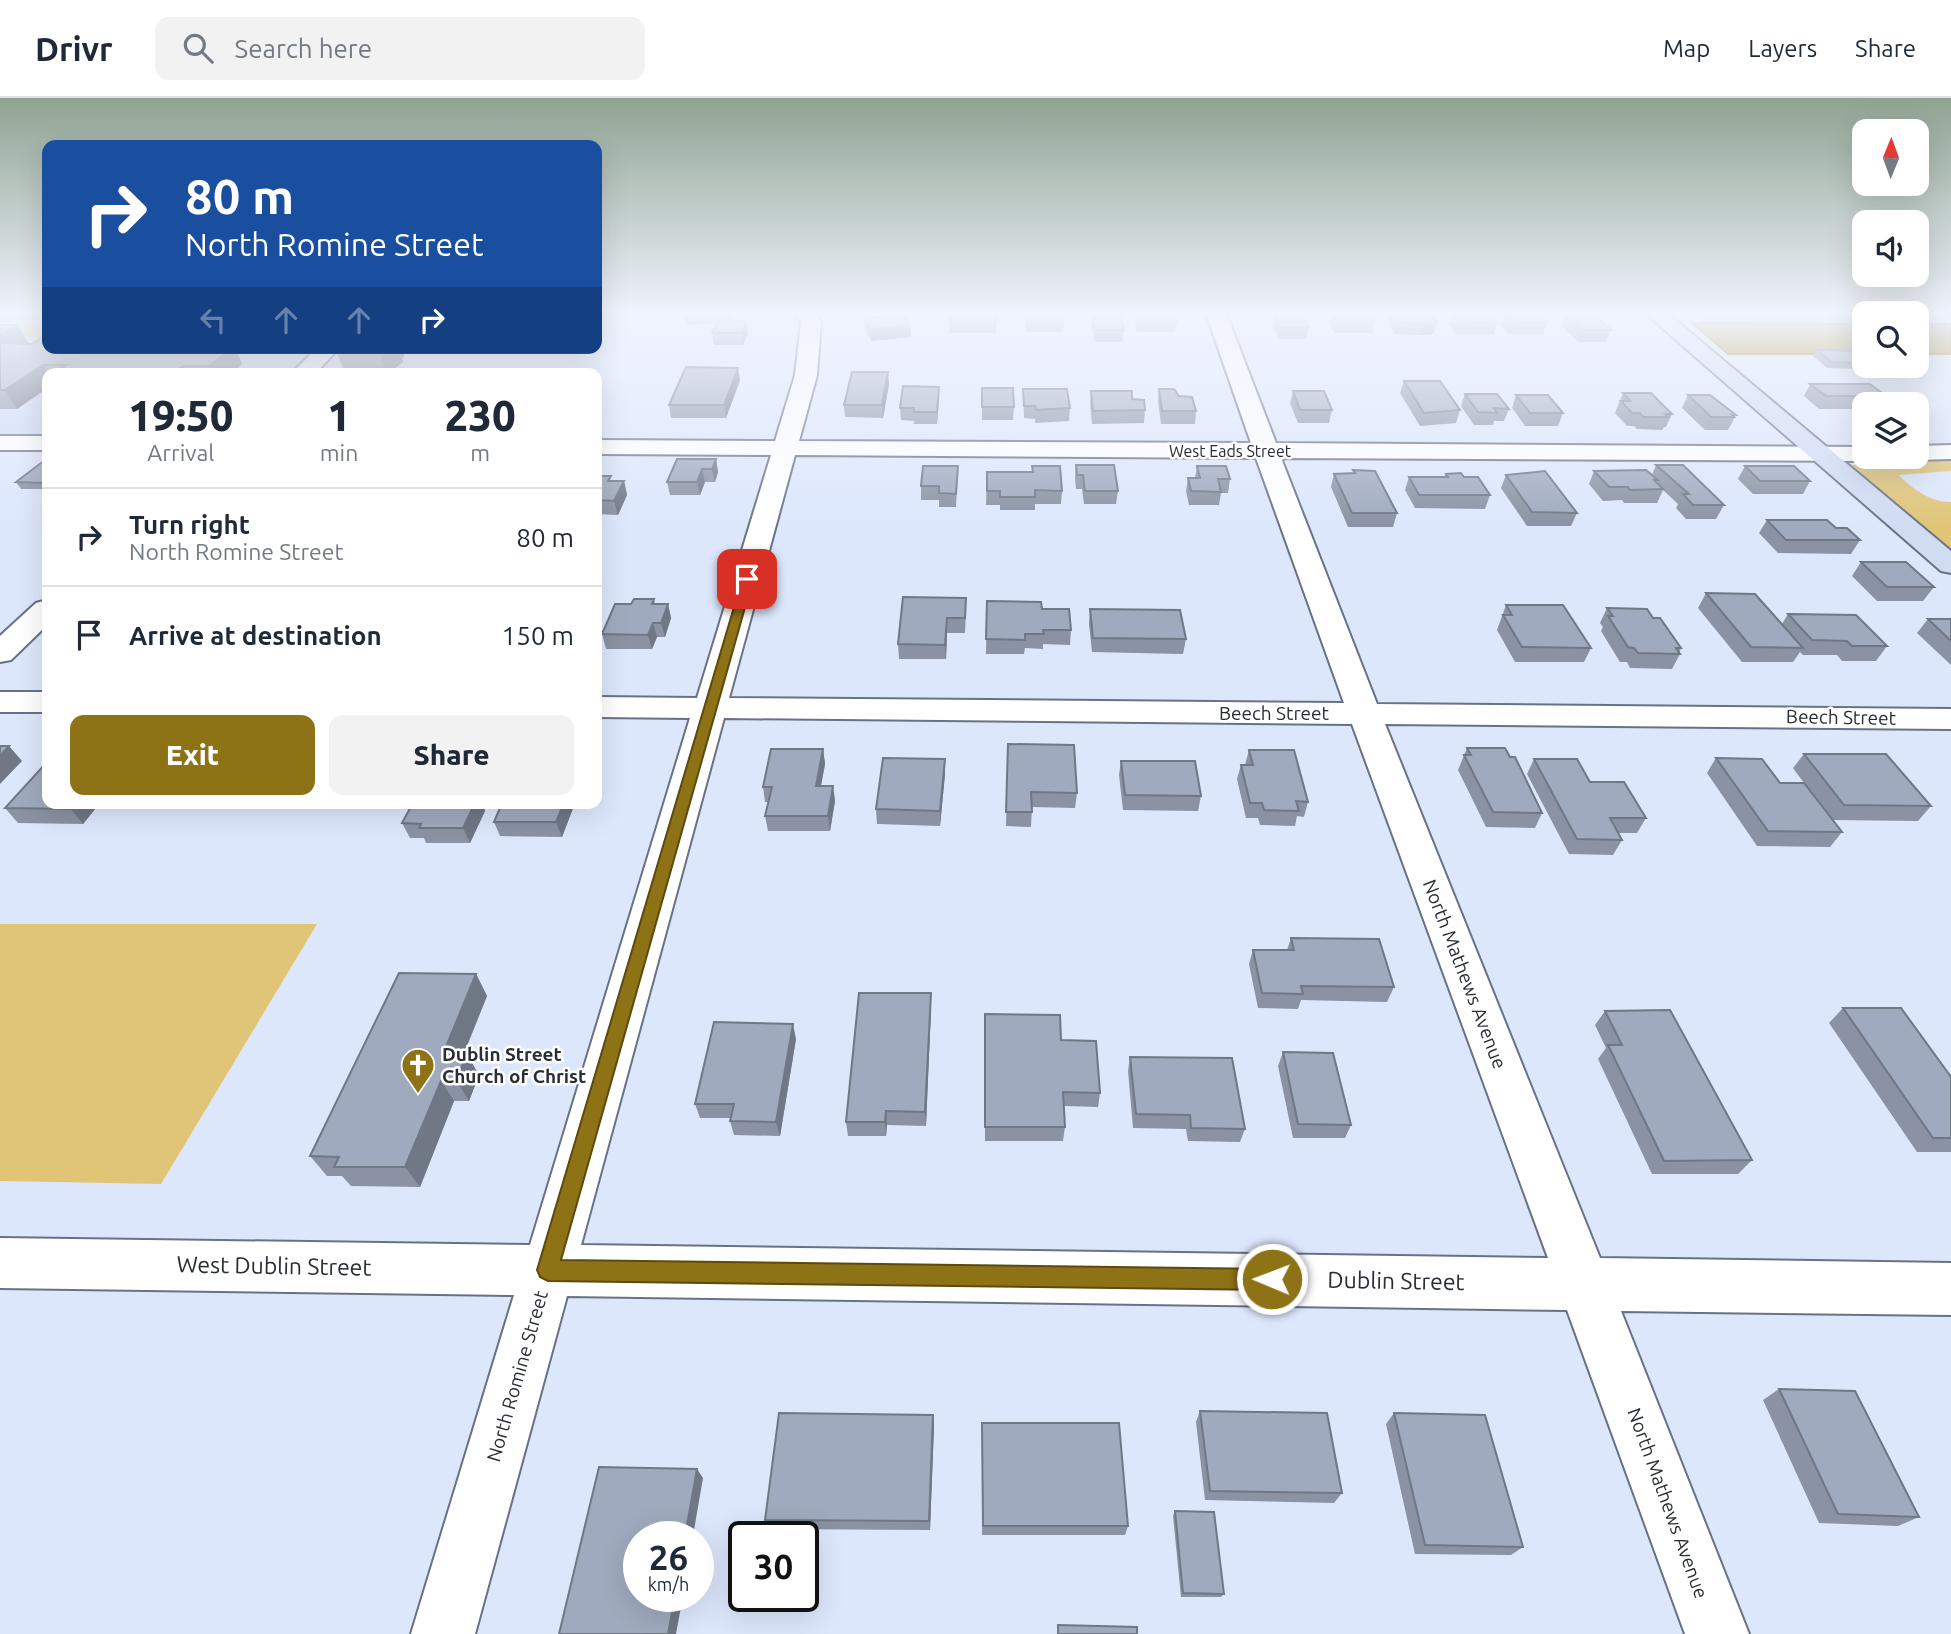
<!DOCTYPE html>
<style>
body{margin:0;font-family:Ubuntu,sans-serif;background:#f2f2f3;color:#1f2937;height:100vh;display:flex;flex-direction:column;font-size:26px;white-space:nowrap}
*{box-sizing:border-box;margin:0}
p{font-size:23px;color:#747a83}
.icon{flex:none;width:38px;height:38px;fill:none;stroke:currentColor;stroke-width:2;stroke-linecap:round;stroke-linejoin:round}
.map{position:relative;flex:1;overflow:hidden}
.details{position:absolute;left:42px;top:270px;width:560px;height:441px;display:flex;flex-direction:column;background:#fff;border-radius:14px;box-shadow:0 7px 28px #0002}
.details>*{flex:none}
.hud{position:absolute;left:42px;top:42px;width:560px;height:214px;border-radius:14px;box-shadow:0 7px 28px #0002;background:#1a4fa0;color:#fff;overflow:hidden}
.needle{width:46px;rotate:1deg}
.controls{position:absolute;left:1852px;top:21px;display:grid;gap:14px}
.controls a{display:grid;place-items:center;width:77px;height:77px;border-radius:14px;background:#fff;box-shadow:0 7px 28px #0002;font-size:35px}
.speed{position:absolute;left:623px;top:1423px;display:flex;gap:14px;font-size:35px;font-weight:700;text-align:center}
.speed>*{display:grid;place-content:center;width:91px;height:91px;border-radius:50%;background:#fff;box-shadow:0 7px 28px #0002;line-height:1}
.speed small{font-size:18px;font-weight:400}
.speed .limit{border:4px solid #111;border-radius:10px;background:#fff;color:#111}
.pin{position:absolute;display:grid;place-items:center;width:60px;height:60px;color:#fff;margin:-30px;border-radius:14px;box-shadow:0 4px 10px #0006}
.me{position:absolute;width:77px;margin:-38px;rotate:271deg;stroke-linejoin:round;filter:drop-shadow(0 0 5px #0008)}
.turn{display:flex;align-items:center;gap:24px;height:147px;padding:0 28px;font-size:32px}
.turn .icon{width:91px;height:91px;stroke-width:2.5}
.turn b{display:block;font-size:49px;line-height:60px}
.lanes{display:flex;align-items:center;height:66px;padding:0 28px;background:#0003;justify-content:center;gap:35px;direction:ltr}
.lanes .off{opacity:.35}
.eta{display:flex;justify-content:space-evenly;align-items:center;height:119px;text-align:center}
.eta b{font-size:42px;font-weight:800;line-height:49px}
.cta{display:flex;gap:14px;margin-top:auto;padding:14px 28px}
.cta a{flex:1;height:80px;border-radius:14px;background:#8e7216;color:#fff;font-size:28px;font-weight:800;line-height:80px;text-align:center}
.cta a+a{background:#f2f2f3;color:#1f2937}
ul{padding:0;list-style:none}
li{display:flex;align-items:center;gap:21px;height:98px;padding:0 28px;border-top:2px solid #e0e1e3}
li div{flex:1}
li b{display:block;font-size:26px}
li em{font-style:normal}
header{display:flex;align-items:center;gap:42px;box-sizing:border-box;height:98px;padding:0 35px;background:#fff;border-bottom:2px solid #e0e1e3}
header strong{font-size:33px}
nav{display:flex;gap:38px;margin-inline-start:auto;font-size:24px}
.search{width:490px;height:63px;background:#f2f2f3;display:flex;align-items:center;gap:18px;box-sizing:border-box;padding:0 24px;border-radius:14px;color:#747a83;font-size:26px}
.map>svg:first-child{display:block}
</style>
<header>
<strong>Drivr</strong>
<div class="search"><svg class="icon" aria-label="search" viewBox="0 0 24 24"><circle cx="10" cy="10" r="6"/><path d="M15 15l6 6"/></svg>Search here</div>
<nav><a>Map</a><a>Layers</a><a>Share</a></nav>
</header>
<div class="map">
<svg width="1951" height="1536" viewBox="0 0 1951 1536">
<rect width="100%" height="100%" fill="#dde7fc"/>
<!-- built -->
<path fill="#cedbf6" d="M0 224H47V250H329L303 275H47V337H0Z"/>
<!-- green -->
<path fill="#e0c577" d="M0 215H47V239H18L11 232 33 225 0 224Z
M1690 215 1864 216V226L1702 225Z
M1951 362V373L1898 377C1914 391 1929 404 1951 404V456L1860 379 1852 367Z
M0 826H317L161 1086 0 1083Z"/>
<!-- water -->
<path fill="#aa8911" stroke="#836d1c" stroke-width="2" d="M1692 225 1864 226V256H1728Z
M1916 226H1951V256H1916Z"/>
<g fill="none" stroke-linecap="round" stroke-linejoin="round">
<defs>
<path id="street" d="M793 215H814L821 223 817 277 799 343 1251 345 1206 215H1226L1276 345 1864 349V359H1874L1864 363 1281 360 1377 606 1951 611V631L1385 626 1600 1160 1951 1165V1217L1621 1213 1749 1536H1685L1567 1212 567 1198 475 1536H411L514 1197 0 1190V1140L530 1147 690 620 597 619V599L697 600 771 357 597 356V342L775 343 795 277 801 224ZM795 357 1256 360 1344 605 729 600ZM724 620 1352 626 1548 1160 581 1147Z
M317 250H339L316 275H292Z
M0 338H47V352H0Z
M1951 347V361L1916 362 1906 359H1916V348Z
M47 502V527L11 562 0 564V538L36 505Z
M0 594H47V614H0Z"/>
<path id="secondary" d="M1645 215H1667L1951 453V475L1941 473Z"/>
</defs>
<!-- street casing -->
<use href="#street" stroke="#697284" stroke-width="4"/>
<!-- secondary casing -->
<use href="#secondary" stroke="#697284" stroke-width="4"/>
<!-- street -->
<use href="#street" fill="#fff" fill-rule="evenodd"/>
<!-- secondary -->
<use href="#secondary" fill="#d1dbf2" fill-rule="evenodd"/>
</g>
<!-- wall -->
<path fill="#8a92a3" d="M684 215H732L734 223 748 235 743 247H714L712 235 717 225 686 227Z
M1025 215 1064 222 1063 234H1025Z
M1092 215 1124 232 1122 244H1095L1091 226Z
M1135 215H1174L1177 223 1175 234H1137L1135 224Z
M1274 215 1309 229 1306 241H1279L1272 226Z
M1332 215H1369L1375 223 1372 235H1335L1329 225Z
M1390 215H1430L1437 224 1433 236 1419 237 1395 236 1388 225Z
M1452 215H1489L1497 225 1494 236H1457L1448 226Z
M1505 215 1547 224 1543 236H1509L1501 227Z
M1566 215 1611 232 1606 244H1578L1562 227Z
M864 220 910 228 911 239 871 243 865 232Z
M949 223 996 224V235H949Z
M0 227 28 244 26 245 47 250H235L242 266 232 275H47V293L46 291 17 311H0Z
M335 250H413L404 256V258L402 260 403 264 389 275H345Z
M1817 252 1864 256V268H1887L1884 272 1827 270 1813 258Z
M740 282 726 320H671L669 307Z
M1404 283 1460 312 1456 325 1420 328 1400 295Z
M889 286 883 320 845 319 844 307Z
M1810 286 1886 298 1881 306H1864V311H1819L1804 298Z
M939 289 937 326H914V323L901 322 900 310Z
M982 290 1014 309 1013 322H982Z
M1023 291 1070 310 1069 323 1035 325V321L1024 320Z
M1159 291 1179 298 1196 313 1195 326H1161L1158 303Z
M1091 293 1132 301 1145 312 1144 325 1092 326 1090 305Z
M1293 293 1332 312 1329 325H1298L1290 305Z
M1623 295 1672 316 1666 329H1664L1662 332 1637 331 1634 328H1627L1615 315Z
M1465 296 1509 311 1504 323H1494L1493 327H1474L1461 308Z
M1516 297 1563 315 1558 328H1525L1512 310Z
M1688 297 1736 317 1728 332H1705L1682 310Z
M716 361 718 374 715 384H705L700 397H670L667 384Z
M47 365V391H21L16 384Z
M1076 367 1118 393 1116 406H1084L1082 391H1076L1075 380Z
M1656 367 1724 407 1716 421H1686L1676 410 1678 406 1663 392 1657 405H1624L1622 402 1603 403 1589 386 1594 373 1652 377Z
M958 368 956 409H939V402H921V388Z
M1197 368 1230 381 1228 395H1221L1219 407H1189L1186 393 1188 380H1195Z
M1745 368 1810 383 1803 396H1753L1738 381Z
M1353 372 1397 415 1393 429H1348L1331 389 1334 376 1353 375Z
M987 374 1062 393 1061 406H1035V412H1000V407H986Z
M1446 376 1464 379 1490 397 1485 411 1415 410 1405 392 1409 379H1444Z
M1506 377 1577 415 1571 428H1527L1501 390Z
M597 378 612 383H624L627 397 618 417 597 416Z
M1767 422 1836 430 1860 442 1851 456 1778 455 1759 435Z
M1861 464 1934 489 1923 503H1877L1852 478Z
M1706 495 1782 526 1788 516 1887 548 1876 563H1842L1837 557H1803L1800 554 1793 564H1742L1698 510Z
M903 499 966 514 965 535H947L946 561H899L898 546Z
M654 501 655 506H668L671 520 665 539H657L652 551H606L602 536 631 506Z
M987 503 1042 511 1071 532 1070 547 1043 546V551L1025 550 1024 556H986Z
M1506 507 1591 550 1584 564H1515L1497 532Z
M1607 510 1653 520 1681 550 1679 555 1680 556 1672 571 1630 570 1627 564H1620L1601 533 1603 529 1600 525Z
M1090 511 1186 541 1183 556 1092 554 1089 526Z
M1928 521H1951V567L1917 535Z
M1008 646 1077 695 1075 710 1032 709 1031 729 1006 728Z
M1467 650 1510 659 1542 715 1535 730 1486 729 1458 672Z
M823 651 825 666 821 688H833L835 703 830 733H768L765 718 768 704H765L763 689Z
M1249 652 1308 704 1304 719 1297 718 1295 728 1260 727 1258 720H1246L1237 681 1241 667H1245Z
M1804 656 1931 708 1918 723 1833 722 1842 734 1830 749 1757 748 1707 675 1716 660 1780 685H1804L1793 670Z
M1534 661 1590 684 1646 720 1637 735H1619L1622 742 1613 757 1569 756 1527 676Z
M1121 663 1201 698 1198 713 1123 712 1119 677Z
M945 676 940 728 877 726 876 711Z
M47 705H100L83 726 18 725 5 710Z
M413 705H482L485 713 470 745H426L424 740H410L402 725Z
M575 705 562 739 500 738 494 724Z
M1291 840 1394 889 1387 904 1301 902 1298 911 1258 910 1249 866 1253 852H1287Z
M476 876 487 898 464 956 479 977 469 1003H454L420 1089 351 1088 342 1078H327L310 1058Z
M931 910 926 1028 887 1027 886 1038H848L846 1024Z
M1843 910 1951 979V1054H1917L1829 925Z
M1605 913 1752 1062 1738 1076H1652L1598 961 1606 950 1595 927Z
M985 916 1061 942 1100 995 1098 1009 1064 1008 1065 1029 1063 1043H985Z
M796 941 780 1038 734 1037 730 1023 731 1020H700L695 1006Z
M1283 954 1351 1027 1345 1040H1293L1278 968Z
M1130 959 1245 1031 1240 1044 1188 1043 1186 1031 1133 1030 1128 973Z
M1779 1291 1919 1419 1898 1428 1819 1425 1763 1302Z
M1200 1313 1342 1395 1334 1405 1205 1402 1196 1324Z
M1394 1315 1523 1449 1511 1457 1415 1456 1386 1326Z
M933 1317 934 1328 930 1432 770 1431 765 1422Z
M982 1325 1128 1428 1125 1437H982Z
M1175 1413 1224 1496 1221 1499H1181L1173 1418Z"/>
<!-- shaded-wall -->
<path fill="#707785" d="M746 223 748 235 743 247 741 235Z
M1437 224 1433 236 1419 237 1422 226Z
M18 227 28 244 0 262V237Z
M910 228 911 239 871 243 870 231Z
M231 250H235L242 266 232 275H214L210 268Z
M378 250H413L404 256V258L402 260 403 264 389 275H387Z
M43 267 48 275 47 284H42L46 291 17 311 5 292Z
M183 268 186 275H174Z
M738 270 740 282 726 320 724 307Z
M888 274 889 286 883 320 882 307Z
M939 289V301L937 326V314Z
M716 361 718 374 715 384 712 371Z
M702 371 705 384 700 397 697 384Z
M624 383 627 397 618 417 614 403Z
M668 506 671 520 665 539 661 525Z
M947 520V535L946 561 945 547Z
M653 525 657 539 652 551 648 537Z
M9 648 22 663 0 686V658Z
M823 651 825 666 818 703 816 688Z
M945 661V676L940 728V713Z
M833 688 835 703 830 733 828 718Z
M75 705H100L83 726 71 711Z
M473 705H482L485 713 470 745 463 730Z
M564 705H575L562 739 556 724Z
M476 876 487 898 455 976 443 956Z
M931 895V910L926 1028 925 1014Z
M793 926 796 941 780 1038 776 1024Z
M467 956 479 977 469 1003 456 982Z
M441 983 454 1003 420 1089 405 1069Z
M886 1013 887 1027 886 1038 885 1024Z
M933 1317 934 1328 930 1432 929 1423Z
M697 1371 703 1380 693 1438H685Z
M675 1498H683L676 1536H668Z"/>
<!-- building -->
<path fill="#a0aabe" stroke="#707785" stroke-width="2" d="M949 215H996V224L949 223Z
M1025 215H1063L1064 222H1025Z
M1092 215H1119L1124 232H1096Z
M1136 215H1174L1177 223H1139Z
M1274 215H1301L1309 229H1281Z
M1333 215H1369L1375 223H1338Z
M1392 215H1430L1437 224 1422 226 1399 224Z
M1452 215H1489L1497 225 1460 224Z
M1505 215H1539L1547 224H1513Z
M1566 215 1594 216 1611 232H1583Z
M904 217 910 228 870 231 864 220Z
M718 223H746L741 235H712Z
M0 227H18L0 237Z
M47 236V250H231L210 268H183L174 275H56L67 267H43L5 292H0V245L32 246Z
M1817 252 1860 253 1864 256V265L1831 264Z
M686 269 738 270 724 307H669Z
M852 274H888L882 307H844Z
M1404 283H1440L1460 312 1424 315Z
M1810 286H1870L1886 298H1826Z
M903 288 939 289 937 314H914V310H900Z
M982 290H1013L1014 309H982Z
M1023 291H1067L1070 310 1036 312 1035 308H1024Z
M1159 291H1174L1179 298 1192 299 1196 313H1162Z
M1091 293H1132V301L1144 302 1145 312 1093 313Z
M1293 293H1324L1332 312H1300Z
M1623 295H1651L1672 316H1665L1668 319H1643L1640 315H1632L1621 303H1630Z
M1465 296H1497L1509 311 1494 310 1497 315 1478 314Z
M1516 297H1548L1563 315H1530Z
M1688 297H1710L1736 317H1732L1734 319H1711Z
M677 361H716L712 371H702L697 384H667Z
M41 365H47V385L16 384Z
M1076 367H1114L1118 393H1085L1083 377H1077Z
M1656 367H1683L1724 407H1693L1683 396H1689Z
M923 368H958L956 396 939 395V388H921Z
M1032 368H1060L1062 393 1035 392V399H1000V393H987V374H1033Z
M1197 368H1226L1230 381H1218L1221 394 1191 393 1188 380H1200Z
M1745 368H1794L1810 383H1760Z
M1353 372 1375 373 1397 415H1352L1334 376 1355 375Z
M1646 372 1658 382H1654L1663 391 1630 392 1628 389H1609L1594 373Z
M1545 373 1577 415 1532 414 1506 377Z
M1461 375 1464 379H1478L1490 397H1419L1409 379H1448L1446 376Z
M597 378H611L608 383H624L614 403 597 402Z
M1767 422H1827L1836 430H1847L1860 442H1786Z
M1861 464H1906L1934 489H1887Z
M1706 495 1755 496 1803 550 1751 549Z
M903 499 966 500 965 520H947L945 547 898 546Z
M634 501H654L652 506H668L661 525H653L648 537 602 536 615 506H631Z
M987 503 1041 504 1042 511H1069L1071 532H1043L1044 536H1025V542L986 541Z
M1506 507H1563L1591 550 1522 549 1503 517H1512Z
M1607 510 1647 511 1653 520H1660L1681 550H1676L1680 556 1638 555 1634 550 1628 549 1608 518H1613Z
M1090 511 1180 512 1186 541 1093 540Z
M1788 516 1856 517 1887 548H1852L1847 543 1812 542Z
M1928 521H1951V543Z
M1008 646 1074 647 1077 695 1031 694 1032 714H1006Z
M0 648H9L0 658Z
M1467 650H1505L1510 659H1515L1542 715 1493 714 1464 657H1471Z
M771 651H823L816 688H833L828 718H765L772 689H763Z
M1249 652H1294L1308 704 1296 703 1299 713 1264 712 1262 705H1250L1241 667H1253Z
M1804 656H1886L1931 708 1844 707Z
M883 660 945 661 940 713 876 711Z
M1716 660 1762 661 1780 685H1804L1842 734 1768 733Z
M1534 661H1577L1590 684H1624L1646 720H1610L1622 742 1577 741Z
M1121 663H1195L1201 698 1125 697Z
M47 664V705H75L71 711 5 710Z
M413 705H475L463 730H419L421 726 402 725Z
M502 705H564L556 724H494Z
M1291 840 1379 841 1394 889 1301 888 1303 896 1262 895 1253 852H1294Z
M399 875 476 876 443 956H467L456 982 441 983 405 1069H334L339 1059 310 1058Z
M859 895H931L925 1014 886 1013 885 1024H846Z
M1843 910H1901L1951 979V1040H1933Z
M1670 912 1752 1062 1664 1063 1608 947H1622L1605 913Z
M985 916 1060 917 1061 942 1096 943 1100 995 1063 994 1065 1029H985Z
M714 924 793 926 776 1024 730 1023 734 1006H695Z
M1283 954 1333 955 1351 1027 1298 1026Z
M1130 959 1232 960 1245 1031 1191 1030 1190 1017 1136 1016Z
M1779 1291 1855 1293 1919 1419 1838 1416Z
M1200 1313 1327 1315 1342 1395 1210 1393Z
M779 1315 933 1317 929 1423 765 1422Z
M1394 1315 1485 1317 1523 1449 1425 1447Z
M982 1325H1119L1128 1428H983Z
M599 1369 697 1371 685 1438H639V1498H675L668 1536H559Z
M1175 1413 1214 1414 1224 1496 1183 1495Z
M1058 1527 1137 1529V1536H1058Z"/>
<!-- sky -->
<linearGradient id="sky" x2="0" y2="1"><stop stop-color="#8fa392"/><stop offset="0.5" stop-color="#f0f4fe"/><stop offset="1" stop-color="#f0f4fe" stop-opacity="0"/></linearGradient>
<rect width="1951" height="430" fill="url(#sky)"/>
<!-- route -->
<path fill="#8e7216" stroke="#5c4a0e" stroke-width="2" d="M743 479 753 481 561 1162 1272 1171 1279 1174 1282 1181 1279 1189 1272 1192 548 1183 540 1179 537 1172Z"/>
<!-- icons -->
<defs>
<symbol id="church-pin" viewBox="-11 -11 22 30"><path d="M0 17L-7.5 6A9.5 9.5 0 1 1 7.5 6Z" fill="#8e7216" stroke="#fff"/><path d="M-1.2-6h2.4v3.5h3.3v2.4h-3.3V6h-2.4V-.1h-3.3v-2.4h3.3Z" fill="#fff"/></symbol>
</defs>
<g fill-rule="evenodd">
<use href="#church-pin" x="399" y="948" width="38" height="52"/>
</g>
<g text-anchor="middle" stroke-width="5" stroke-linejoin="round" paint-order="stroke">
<!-- far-street labels -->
<g font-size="16" fill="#292d35" stroke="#fff">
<text x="1230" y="359">West Eads Street</text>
</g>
<!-- street labels -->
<g font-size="19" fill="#292d35" stroke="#fff">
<text x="1274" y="622">Beech Street</text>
<text transform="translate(1841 619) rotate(1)" y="7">Beech Street</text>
<text transform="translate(1465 876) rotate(69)" y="7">North Mathews Avenue</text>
<text transform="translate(517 1278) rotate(-74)" y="7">North Romine Street</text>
<text transform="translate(1668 1405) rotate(70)" y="7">North Mathews Avenue</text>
</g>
<!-- poi labels -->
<g font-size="19" font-weight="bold" fill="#292d35" stroke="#fff" text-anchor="start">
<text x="442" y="963">Dublin Street<tspan x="442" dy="22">Church of Christ</tspan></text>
</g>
<!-- near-street labels -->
<g font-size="23" fill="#292d35" stroke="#fff">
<text transform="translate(274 1168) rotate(1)" y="8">West Dublin Street</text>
<text transform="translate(1396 1183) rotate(1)" y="8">Dublin Street</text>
</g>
</g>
</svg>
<div class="controls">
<a><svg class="needle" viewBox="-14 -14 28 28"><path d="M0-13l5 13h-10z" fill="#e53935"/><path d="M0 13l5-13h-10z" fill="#747a83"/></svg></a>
<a><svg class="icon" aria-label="sound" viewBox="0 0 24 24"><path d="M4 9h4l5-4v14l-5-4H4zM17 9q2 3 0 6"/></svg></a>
<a><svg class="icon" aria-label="search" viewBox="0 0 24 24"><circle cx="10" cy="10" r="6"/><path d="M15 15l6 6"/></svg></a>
<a><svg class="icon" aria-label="layers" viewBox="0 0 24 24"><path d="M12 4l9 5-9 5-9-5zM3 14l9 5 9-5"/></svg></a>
</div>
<div class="speed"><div>26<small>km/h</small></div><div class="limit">30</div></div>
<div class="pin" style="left:747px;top:481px;background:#d93025"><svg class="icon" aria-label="arrive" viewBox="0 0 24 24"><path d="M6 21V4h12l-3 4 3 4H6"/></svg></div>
<svg class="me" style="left:1272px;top:1181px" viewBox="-20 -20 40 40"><circle r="17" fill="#8e7216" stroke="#fff" stroke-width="3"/><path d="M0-11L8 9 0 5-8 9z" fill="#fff"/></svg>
<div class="hud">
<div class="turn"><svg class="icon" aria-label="right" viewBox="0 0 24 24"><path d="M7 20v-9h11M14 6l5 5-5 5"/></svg><div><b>80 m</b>North Romine Street</div></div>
<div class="lanes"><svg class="icon off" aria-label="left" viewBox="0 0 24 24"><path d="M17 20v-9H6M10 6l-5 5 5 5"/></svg><svg class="icon off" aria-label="ahead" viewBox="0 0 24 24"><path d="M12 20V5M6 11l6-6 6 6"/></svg><svg class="icon off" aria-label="ahead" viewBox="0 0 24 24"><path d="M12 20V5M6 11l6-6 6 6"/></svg><svg class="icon" aria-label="right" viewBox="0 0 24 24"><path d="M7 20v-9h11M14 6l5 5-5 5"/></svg></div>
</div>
<section class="details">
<div class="eta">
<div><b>19:50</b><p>Arrival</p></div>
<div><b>1</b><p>min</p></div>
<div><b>230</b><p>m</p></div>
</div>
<ul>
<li><svg class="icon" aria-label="right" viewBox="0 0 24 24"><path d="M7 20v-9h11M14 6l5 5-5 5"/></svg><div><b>Turn right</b><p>North Romine Street</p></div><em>80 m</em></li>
<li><svg class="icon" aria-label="arrive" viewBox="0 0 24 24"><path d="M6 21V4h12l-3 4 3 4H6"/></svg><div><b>Arrive at destination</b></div><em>150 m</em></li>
</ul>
<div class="cta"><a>Exit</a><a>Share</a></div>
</section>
</div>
